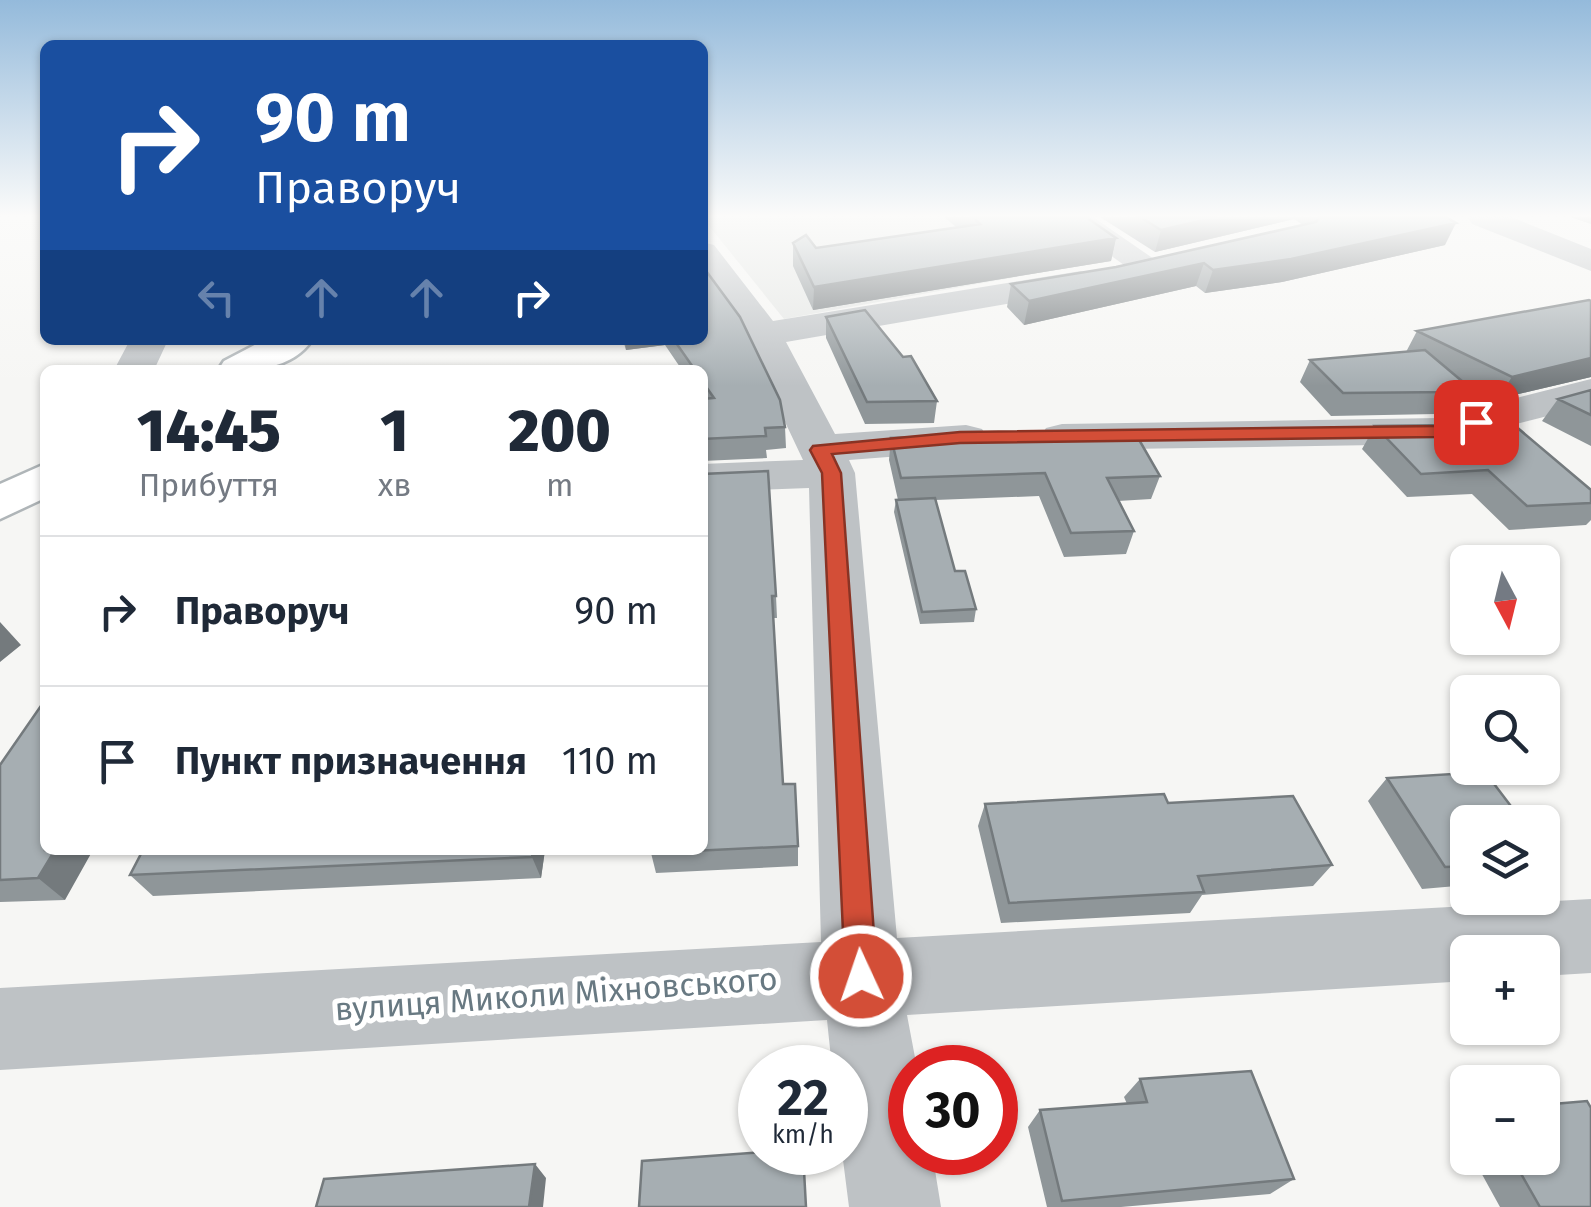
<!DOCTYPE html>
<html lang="uk">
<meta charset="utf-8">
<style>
body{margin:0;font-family:"Fira Sans",sans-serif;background:#f2f2f3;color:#1f2937;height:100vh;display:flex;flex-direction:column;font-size:38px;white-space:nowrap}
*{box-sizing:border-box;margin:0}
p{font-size:32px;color:#747a83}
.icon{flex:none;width:55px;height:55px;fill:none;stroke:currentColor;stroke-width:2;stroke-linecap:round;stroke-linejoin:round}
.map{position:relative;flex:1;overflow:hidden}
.panel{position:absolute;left:40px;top:365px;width:668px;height:490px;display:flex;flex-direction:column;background:#fff;border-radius:15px;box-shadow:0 2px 8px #0004}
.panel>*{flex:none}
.banner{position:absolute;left:40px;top:40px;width:668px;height:305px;border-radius:15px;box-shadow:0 2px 8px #0004;background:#1a4fa0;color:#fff;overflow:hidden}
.needle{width:65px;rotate:173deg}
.buttons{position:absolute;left:1450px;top:545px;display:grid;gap:20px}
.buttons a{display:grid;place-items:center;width:110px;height:110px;border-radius:15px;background:#fff;box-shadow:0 2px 8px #0004;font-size:50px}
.speed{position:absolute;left:738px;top:1045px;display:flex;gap:20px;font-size:50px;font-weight:700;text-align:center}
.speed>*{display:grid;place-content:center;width:130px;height:130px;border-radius:50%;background:#fff;box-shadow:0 2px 8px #0004;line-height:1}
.speed small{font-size:25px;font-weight:400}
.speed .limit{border:15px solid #d22;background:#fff;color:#111}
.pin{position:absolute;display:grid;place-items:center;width:85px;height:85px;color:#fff;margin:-42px;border-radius:20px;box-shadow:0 5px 15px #0006}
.me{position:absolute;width:110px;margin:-55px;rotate:357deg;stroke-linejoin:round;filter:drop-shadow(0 0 8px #0008)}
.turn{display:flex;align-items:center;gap:35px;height:210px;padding:0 50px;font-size:45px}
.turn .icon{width:130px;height:130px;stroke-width:2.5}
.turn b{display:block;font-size:70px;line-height:85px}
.lanes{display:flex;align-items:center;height:95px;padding:0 50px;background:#0003;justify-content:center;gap:50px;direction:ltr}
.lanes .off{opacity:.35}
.eta{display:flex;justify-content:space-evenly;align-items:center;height:170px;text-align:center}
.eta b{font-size:60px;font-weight:800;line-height:70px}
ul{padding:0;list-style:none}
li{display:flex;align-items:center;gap:30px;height:150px;padding:0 50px;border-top:2px solid #e0e1e3}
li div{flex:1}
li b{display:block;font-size:38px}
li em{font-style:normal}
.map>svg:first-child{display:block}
</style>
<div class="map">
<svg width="1591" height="1207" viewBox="0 0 1591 1207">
<rect width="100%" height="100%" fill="#f6f6f4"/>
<!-- built -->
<path fill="#e4e6e4" d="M702 217H1038L1099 262 784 319Z"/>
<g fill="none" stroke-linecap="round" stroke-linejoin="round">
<defs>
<path id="major" d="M264 340H312C291 371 252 370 218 370L224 361Z
M45 464V498L0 519V484Z"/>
</defs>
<!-- major casing -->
<use href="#major" stroke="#afb5b8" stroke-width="5"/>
<!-- minor -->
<path fill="#bec2c5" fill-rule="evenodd" d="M1057 217H1093L1167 268 1162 275H1138Z
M1468 217H1511L1591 249V271L1472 224Z
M702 242 714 245 773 321 1081 271 1093 274 1098 281 1093 288 1081 291 786 342 835 434 966 425 982 429 988 438 982 447 966 451 849 460 855 473 897 938 1591 899V973L1542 976V952H1468V981L907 1015 917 1068H910V1152H932L941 1207H849L842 1152 845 1068H832L827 1020 0 1070V988L821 942 809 488 702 492V464L803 460 744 335 702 276Z
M130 340H168L154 370H114Z
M1591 379V405L1437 444 1062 450 1046 446 1040 437 1046 428 1062 424 1437 418Z"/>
<!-- major -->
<use href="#major" fill="#fff" fill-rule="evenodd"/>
</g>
<!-- wall -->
<path fill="#8f9699" d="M944 217H1086L1116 238 1111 261 813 310 793 266V243L816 248 956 227Z
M1100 217H1446L1445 245 1282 282 1205 293 1196 286 1024 325 1007 307 1011 284 1116 267 1303 225 1294 219 1155 252Z
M1570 217H1591V224Z
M1591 301V377L1497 399 1462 381 1469 387 1455 410 1436 414 1331 416 1300 382 1310 360 1406 352 1417 331Z
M826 317 937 401 934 423 865 424 826 338Z
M623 340H702L785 427 786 448 766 450 767 458 702 461V370H682L665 345 626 350Z
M1591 390V446L1542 421 1558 399Z
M1375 426 1591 490V520L1586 525 1509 530 1472 494 1407 497 1362 449Z
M891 438 1160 476 1151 499 1118 501 1134 531 1126 554 1064 557 1039 496 935 500 955 571 976 609 974 622 920 624 894 512 896 500H898L889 460Z
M702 474 776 596 777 618H773L783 784 798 846V866L656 873 651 853 702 850Z
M0 765 65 900 0 902Z
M1387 778 1468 822V885L1422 889 1368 801Z
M1168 803 1332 865 1313 886 1202 895 1190 913 1001 923 978 826 985 804Z
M545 850 541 878 153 896 130 875Z
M1140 1079 1294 1179 1270 1194 1121 1207H1047L1028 1127 1040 1110 1127 1104 1124 1097Z
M1468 1119V1147L1456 1125Z
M1473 1158H1542L1591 1207H1500Z"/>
<!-- shaded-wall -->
<path fill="#747a7d" d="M1217 217H1295L1294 219 1155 252 1161 230Z
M1456 223 1445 245 1282 282 1205 293 1213 270Z
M1116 238 1111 261 813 310 814 287Z
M1204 263 1196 286 1024 325 1029 301Z
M625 340H664L665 345 626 350Z
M1591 358V377L1497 399 1512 377Z
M1469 387 1455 410 1436 414 1450 392Z
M0 622 21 645 0 662Z
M55 850H93L65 900 38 878Z
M533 850H545L541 878 532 857Z
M535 1164 546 1178 543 1207H529Z"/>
<!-- building -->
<path fill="#a6aeb2" stroke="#747a7d" stroke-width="2.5" d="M973 217H1086L1116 238 814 287 793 243 806 235 816 248 980 224Z
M1140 217H1217L1161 230Z
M1319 217H1446L1456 223 1291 259 1213 270 1204 263 1029 301 1011 284 1116 267 1316 222Z
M702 268H704L740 317 780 400 785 427 765 428 766 436 702 439V399L714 398 702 381V370H695L674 340H702Z
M1589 300 1591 301V358L1512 377 1417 331Z
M865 310 903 357 911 356 937 401 867 402 826 317Z
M1425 350 1469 387 1450 392 1343 393 1310 360Z
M1591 390V415L1558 399Z
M1500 413 1591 490V503L1527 506 1488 470 1421 474 1375 426 1451 425Z
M1134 431 1160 476 1107 478 1134 531 1071 533 1045 473 901 478 891 438Z
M768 471 776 596H772L783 784H795L798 846 651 853V850H702V474Z
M935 498 955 571H965L976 609 922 612 896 500Z
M45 700V850H55L38 878 0 880V765Z
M1485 772 1523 822H1468V866L1445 867 1387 778Z
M1164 794 1168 803 1293 796 1332 865 1198 876 1204 892 1009 903 985 804Z
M1542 849 1550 859 1542 860Z
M143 850H533L532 857 130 875Z
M1251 1071 1294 1179 1062 1201 1040 1110 1147 1102 1140 1079Z
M1587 1101 1591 1108V1207H1540L1512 1158H1542V1105Z
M765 1152H803L806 1207H639L642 1161Z
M535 1164 529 1207H316L324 1179Z"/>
<!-- sky -->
<linearGradient id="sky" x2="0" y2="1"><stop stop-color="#94badb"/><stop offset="0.56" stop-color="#fbfbfa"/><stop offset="1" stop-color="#fbfbfa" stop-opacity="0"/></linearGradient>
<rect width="1591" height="386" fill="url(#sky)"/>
<!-- route -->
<path fill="#d34e37" stroke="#893324" stroke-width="2.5" d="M1476 416 1485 422 1482 425 1437 437 960 443 832 454 841 473 877 976 873 987 861 992 850 987 845 976 822 473 810 450 813 446 960 432 1437 426Z"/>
<g text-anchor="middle" stroke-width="10" stroke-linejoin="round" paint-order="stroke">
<!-- near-street labels -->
<g font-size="32" fill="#687982" stroke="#fff">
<text transform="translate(556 994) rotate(-4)" y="11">вулиця Миколи Міхновського</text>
</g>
</g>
</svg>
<div class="buttons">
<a><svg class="needle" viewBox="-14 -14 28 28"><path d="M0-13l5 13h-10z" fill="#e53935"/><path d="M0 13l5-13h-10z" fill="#747a83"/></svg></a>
<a><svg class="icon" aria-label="search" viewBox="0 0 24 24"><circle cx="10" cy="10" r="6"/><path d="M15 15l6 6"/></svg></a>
<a><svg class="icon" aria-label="layers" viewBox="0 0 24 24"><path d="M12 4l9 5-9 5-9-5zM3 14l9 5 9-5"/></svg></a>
<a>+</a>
<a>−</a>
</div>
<div class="speed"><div>22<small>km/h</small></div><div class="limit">30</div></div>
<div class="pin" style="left:1476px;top:422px;background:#d93025"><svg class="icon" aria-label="arrive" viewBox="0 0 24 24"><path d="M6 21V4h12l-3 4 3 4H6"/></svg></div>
<svg class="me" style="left:861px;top:976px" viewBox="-20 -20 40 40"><circle r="17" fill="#d34e37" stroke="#fff" stroke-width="3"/><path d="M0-11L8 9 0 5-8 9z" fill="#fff"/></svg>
<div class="banner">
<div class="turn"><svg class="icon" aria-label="right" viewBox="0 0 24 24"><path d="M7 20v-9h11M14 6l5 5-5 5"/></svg><div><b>90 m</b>Праворуч</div></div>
<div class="lanes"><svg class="icon off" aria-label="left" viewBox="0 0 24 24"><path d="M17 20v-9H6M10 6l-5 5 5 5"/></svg><svg class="icon off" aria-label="ahead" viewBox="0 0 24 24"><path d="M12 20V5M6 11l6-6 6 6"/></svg><svg class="icon off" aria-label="ahead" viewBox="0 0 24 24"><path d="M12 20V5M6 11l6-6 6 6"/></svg><svg class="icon" aria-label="right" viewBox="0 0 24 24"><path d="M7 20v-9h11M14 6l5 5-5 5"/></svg></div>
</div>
<section class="panel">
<div class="eta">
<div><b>14:45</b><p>Прибуття</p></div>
<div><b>1</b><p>хв</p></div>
<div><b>200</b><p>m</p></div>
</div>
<ul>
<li><svg class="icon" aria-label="right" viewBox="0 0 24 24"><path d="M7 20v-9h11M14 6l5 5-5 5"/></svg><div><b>Праворуч</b></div><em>90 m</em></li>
<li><svg class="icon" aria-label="arrive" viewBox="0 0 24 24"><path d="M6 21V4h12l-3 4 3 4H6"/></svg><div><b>Пункт призначення</b></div><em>110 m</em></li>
</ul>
</section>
</div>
